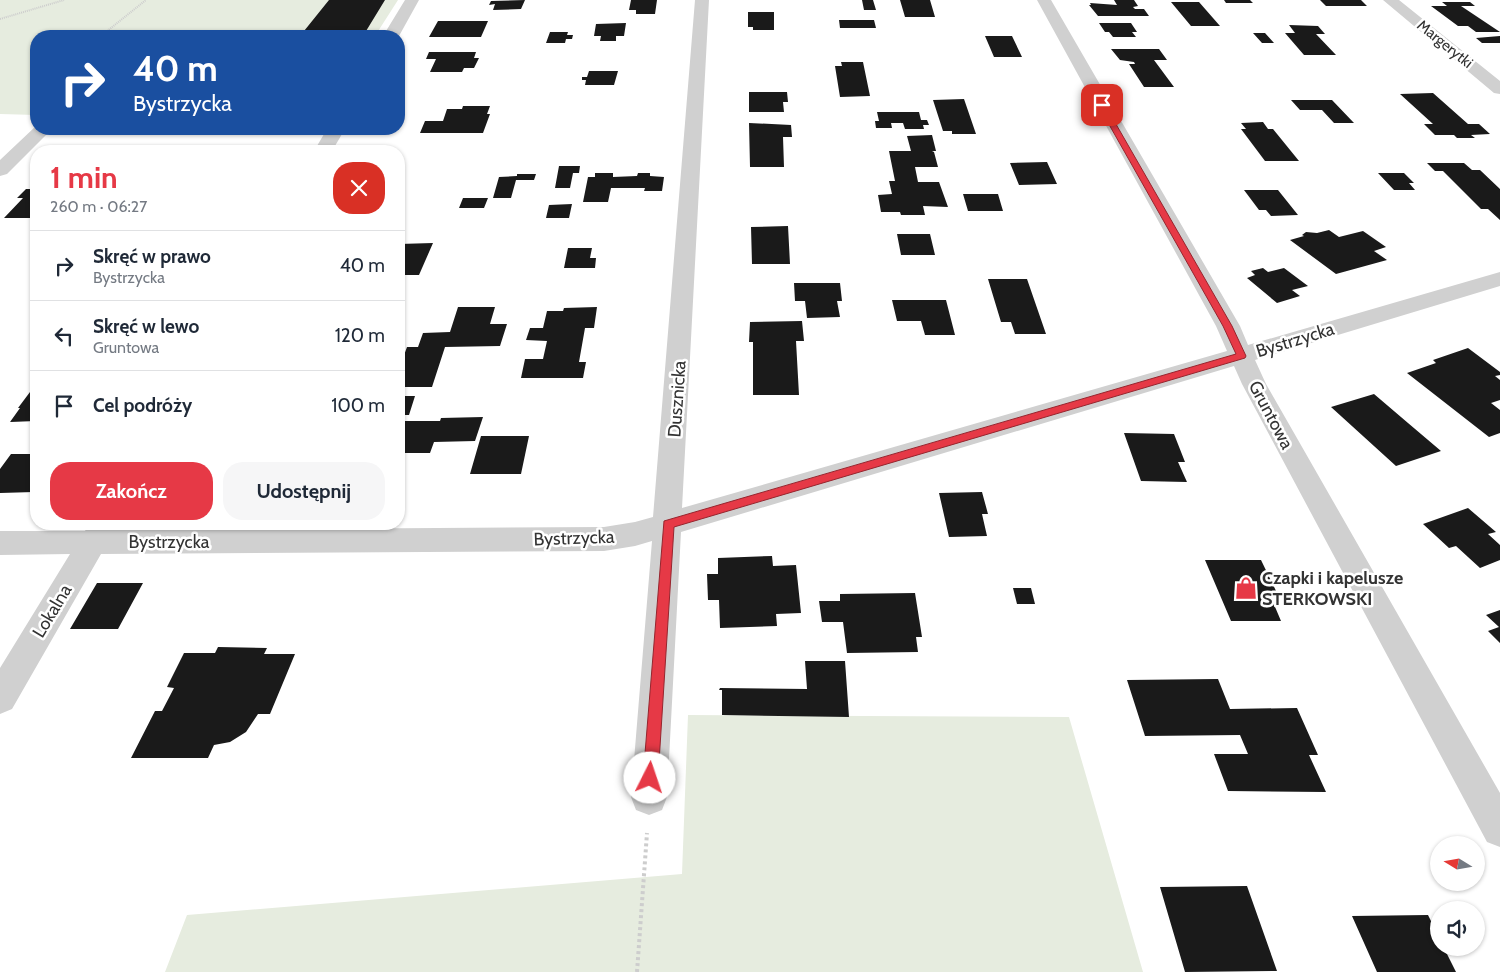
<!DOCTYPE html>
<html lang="pl">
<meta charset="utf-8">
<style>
body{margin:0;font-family:Cabin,sans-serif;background:#f6f6f7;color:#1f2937;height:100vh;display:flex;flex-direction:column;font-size:19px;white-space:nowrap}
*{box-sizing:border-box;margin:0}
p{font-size:16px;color:#747a83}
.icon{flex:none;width:28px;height:28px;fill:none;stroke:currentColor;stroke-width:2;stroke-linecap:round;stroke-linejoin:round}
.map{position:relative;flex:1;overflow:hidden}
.sheet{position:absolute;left:30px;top:145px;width:375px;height:385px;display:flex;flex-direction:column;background:#fff;border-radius:20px;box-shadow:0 1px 4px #0004}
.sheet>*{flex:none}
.top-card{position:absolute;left:30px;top:30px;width:375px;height:105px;border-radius:20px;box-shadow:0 1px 4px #0004;background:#1a4fa0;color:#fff;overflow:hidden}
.needle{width:32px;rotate:281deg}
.controls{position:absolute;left:1430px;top:836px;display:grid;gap:10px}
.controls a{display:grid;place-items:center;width:55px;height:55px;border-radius:50%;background:#fff;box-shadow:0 1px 4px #0004;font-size:25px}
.pin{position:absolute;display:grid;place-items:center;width:42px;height:42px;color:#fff;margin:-21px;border-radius:10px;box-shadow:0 2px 8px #0006}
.me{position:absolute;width:55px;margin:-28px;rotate:4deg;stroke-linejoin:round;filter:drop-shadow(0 0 4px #0008)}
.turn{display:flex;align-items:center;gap:18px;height:105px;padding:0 20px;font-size:22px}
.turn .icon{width:65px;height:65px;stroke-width:2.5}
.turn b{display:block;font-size:35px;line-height:42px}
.round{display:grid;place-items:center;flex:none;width:52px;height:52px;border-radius:20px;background:#f6f6f7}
.head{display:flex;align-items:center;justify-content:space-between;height:85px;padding:0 20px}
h1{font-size:30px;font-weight:800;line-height:38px;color:#e63946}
.primary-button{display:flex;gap:10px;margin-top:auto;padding:10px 20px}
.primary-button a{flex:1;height:58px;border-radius:20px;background:#e63946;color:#fff;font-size:20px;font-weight:800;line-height:58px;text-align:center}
.primary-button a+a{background:#f6f6f7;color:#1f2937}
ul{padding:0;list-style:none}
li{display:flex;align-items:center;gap:15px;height:70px;padding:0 20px;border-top:1px solid #e0e1e3}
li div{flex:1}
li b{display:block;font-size:19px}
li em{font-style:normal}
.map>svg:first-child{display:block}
</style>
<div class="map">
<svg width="1500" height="972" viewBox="0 0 1500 972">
<rect width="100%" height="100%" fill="#fff"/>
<!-- green -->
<path fill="#e6ecdf" d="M0 0H398L375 36H36V115L0 114Z
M688 715 1069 717 1143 972H165L187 915 682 874Z"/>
<!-- building -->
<path fill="#1a1a1a" d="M329 0H385L363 36H300Z
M525 0 521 9 493 10 495 4 489 5 491 1Z
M631 0H657L655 14H636V10H629Z
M862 0H873L876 10H864Z
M900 0H930L935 17H905Z
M1114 0H1134L1138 6 1133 7 1135 9H1144L1149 16H1098L1089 5H1091L1090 3 1117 5Z
M1224 0H1250L1253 3H1226Z
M1320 0H1361L1367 6H1326Z
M1171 2H1199L1220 26H1191Z
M1442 2H1470L1475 6H1461L1500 32H1476L1468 26H1458L1431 6H1447Z
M748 12H774V30H753V27H748Z
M839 20H874L876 28H840Z
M438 21H488L481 37H429Z
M626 23 624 36H616V41H600L601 36H594L596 24Z
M1099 23H1131L1137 32H1132L1136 37H1113L1109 32H1105Z
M1289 25 1318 26 1325 34H1316L1336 55H1304L1285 33H1295Z
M550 32H568L567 35H573L572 39H566L565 43H546Z
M1253 33H1265L1274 43H1262Z
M985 36H1012L1022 57H994Z
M1500 36V43H1482L1476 38Z
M1111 49H1159L1167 60H1154L1174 87H1144L1129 64H1135L1134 62 1120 60Z
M429 52H476L474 58H479L474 68H464L462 72H430L436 59H426Z
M841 62H863L870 96 840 97 835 66H842Z
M589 71H618L614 85H585L586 80H582V77H587Z
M749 92H787L788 102H783L784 112H749Z
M1433 93 1468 124H1479L1490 134 1471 135 1475 138H1457L1454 135H1435L1424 124H1433L1400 94Z
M964 99 976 134H952V131H943L933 100Z
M1291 100H1332L1354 123H1334L1322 110H1300Z
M463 106H490L487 114H490L483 133H420L425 121H443L447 109H462Z
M877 112H919L921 120H927L929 125H923L924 129H905L903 123H891L892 128H876L875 121H879Z
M1263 122 1268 129H1273L1299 161H1265L1241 129H1246L1241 123Z
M749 123 791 125 792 137H783L784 167H750Z
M932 135 936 151H932L934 152 938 167H915L918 182H939L948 207 923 206 925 215H901L900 212H881L878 195 892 194 889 181H895L889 151H911L907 136Z
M1047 162 1057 184 1019 185 1010 163Z
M1427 163H1464L1472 170H1480L1500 189V220L1488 209H1481L1443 171H1435Z
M559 166H580L579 173H573L570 188H555Z
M595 173H613V177L637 176 638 173H650V176L664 177 662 191H644L645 188H611L608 202H583L588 177H595Z
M1378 173H1404L1414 183H1409L1415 190H1394Z
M517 174H536L534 180H516L511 198H493L499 177 517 176Z
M26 189H36V218H4L23 198H17Z
M1244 190H1278L1298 215 1271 216 1266 210H1259Z
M963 194H998L1003 211H968Z
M463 198H488L484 208H459Z
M572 204 569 218H546L549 205Z
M788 226 790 264H752L751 227Z
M1329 230 1339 237 1363 231 1386 247 1374 251 1387 260 1336 274 1290 240 1304 236 1302 235 1306 232 1317 233Z
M897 234H930L935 255H901Z
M433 243 419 275H399V244Z
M568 248H592L590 258H596L595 268H564Z
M1263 268 1268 272 1284 268 1308 286 1292 290 1300 296 1277 303 1247 278 1255 275 1251 271Z
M988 279H1027L1046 334H1015L1011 322H1001Z
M794 283H840L842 301H837L840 317 807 318 805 301H795Z
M892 300H946L955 335H925L921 321H897Z
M458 307H495L490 324H507L500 346 445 347 432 387H399V369L407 347H418L423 333 450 332Z
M597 307 594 328H585L579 362H586L583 378H521L525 359H543L547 341 526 340 530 328H543L547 311H563L564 308Z
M802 321 804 341H796L799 395H753V342H749L750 322Z
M1468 348 1500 372V375L1495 376 1500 380V400L1491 403 1500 410V433L1489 437 1407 373 1436 363 1433 360Z
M36 384V421L10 422 20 408H18Z
M1374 394 1408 423 1441 451 1396 466 1331 407Z
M399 396H415L409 415H399Z
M483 417 475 441 434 442 430 453H399V421H440L441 418Z
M1124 433 1174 434 1185 462H1178L1187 482 1141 481Z
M481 436H529L521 474H470Z
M11 454H36V489L34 492 0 493V469Z
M982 492 988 514H982L987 536 949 537 939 493Z
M1468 508 1496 532 1488 534 1500 545V560L1480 568 1456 546 1449 548 1423 524Z
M772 556 773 566 796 565 801 613 776 614 777 626 720 628 719 600H708L707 574H718V558Z
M1205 560H1261L1278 595H1270L1281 621H1231Z
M97 583H143L118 629H70Z
M1013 588H1031L1035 604H1017Z
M915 593 922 637H916L918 652 847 653 843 622H822L819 601H840V594Z
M1500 610V643L1488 631 1499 627 1486 615Z
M218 647 267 648 264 654H295L270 714H258L246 732 230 742 214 745 208 758H131L155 711H162L174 688 167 687 184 653H215Z
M805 661H845L849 717 722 715V690H719L720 688 807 689Z
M1218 679 1230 709 1297 708 1318 755H1309L1326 792 1228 791 1214 754H1248L1240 735 1145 736 1127 680Z
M1247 886 1277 971 1185 972 1160 887Z
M1428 915 1439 937V948H1444L1456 972H1377L1352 916Z"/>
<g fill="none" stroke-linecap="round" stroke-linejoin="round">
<!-- path-far1 -->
<path stroke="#cdcdcd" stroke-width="2" stroke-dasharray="1 1" stroke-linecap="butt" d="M0 19 64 0
M101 36 146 0"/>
<!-- path -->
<path stroke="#cdcdcd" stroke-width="4" stroke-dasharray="3 3" stroke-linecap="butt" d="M637 972 647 833"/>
<!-- street -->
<path fill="#d0d0d0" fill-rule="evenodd" d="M405 0H419L399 36H383Z
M695 0H709L682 508 1227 351 1216 326 1037 0H1051L1240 326 1248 345 1500 272V286L1255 360 1266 384 1500 793V847L1487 842 1242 384 1234 366 681 532 667 797 662 810 649 815 636 810 631 797 652 541 635 546 604 551 101 554 12 709 0 714V668L70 554 0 555V531H85L89 524H113L115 530 604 527 635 522 653 517Z
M1383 0H1399L1500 81V94L1494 93Z
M36 126V129H52L7 174 0 176V160Z
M327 129H345L332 151H314Z"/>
</g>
<!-- route -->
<path fill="#e63946" stroke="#96252e" d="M1102 102 1105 105 1232 326 1246 356 1245 358 674 527 658 778 656 783 650 785 645 783 643 778 664 521 1236 354 1223 326 1098 105Z"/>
<!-- icons -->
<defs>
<symbol id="shop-bare" viewBox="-9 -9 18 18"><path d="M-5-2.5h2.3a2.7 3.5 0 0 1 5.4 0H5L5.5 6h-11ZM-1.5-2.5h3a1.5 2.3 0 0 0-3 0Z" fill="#e63946" stroke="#fff" stroke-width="2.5" paint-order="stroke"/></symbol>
</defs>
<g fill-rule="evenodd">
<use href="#shop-bare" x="1230" y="572" width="32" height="32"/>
</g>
<g text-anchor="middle" stroke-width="5" stroke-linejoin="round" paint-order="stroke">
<!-- far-street labels -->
<g font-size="15" fill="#333" stroke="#fff">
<text transform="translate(1445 44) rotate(39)" y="5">Margerytki</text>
</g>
<!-- street labels -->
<g font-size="18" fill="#333" stroke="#fff">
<text transform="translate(1295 340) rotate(-17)" y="6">Bystrzycka</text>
<text transform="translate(677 399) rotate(-86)" y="6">Dusznicka</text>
<text transform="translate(1271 415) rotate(62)" y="6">Gruntowa</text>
<text transform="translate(574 538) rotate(-2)" y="6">Bystrzycka</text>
<text x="169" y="548">Bystrzycka</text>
<text transform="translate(52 611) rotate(-59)" y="6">Lokalna</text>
</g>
<!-- poi labels -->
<g font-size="18" font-weight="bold" fill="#333" stroke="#fff" text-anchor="start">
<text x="1262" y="584">Czapki i kapelusze<tspan x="1262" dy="21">STERKOWSKI</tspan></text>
</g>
</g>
</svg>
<div class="controls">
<a><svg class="needle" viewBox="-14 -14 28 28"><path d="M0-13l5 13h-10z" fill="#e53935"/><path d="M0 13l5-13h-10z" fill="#747a83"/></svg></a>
<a><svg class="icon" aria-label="sound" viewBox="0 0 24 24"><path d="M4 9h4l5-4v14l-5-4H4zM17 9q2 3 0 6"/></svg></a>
</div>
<div class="pin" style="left:1102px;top:105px;background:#d93025"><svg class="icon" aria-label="arrive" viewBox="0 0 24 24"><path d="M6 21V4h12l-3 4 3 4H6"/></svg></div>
<svg class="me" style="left:650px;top:778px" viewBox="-20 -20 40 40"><circle r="19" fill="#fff"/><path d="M0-13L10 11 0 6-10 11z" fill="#e63946"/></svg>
<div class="top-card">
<div class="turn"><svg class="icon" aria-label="right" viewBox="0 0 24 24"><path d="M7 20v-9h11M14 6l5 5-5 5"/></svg><div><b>40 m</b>Bystrzycka</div></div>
</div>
<section class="sheet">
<div class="head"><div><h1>1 min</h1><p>260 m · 06:27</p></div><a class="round" style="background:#d93025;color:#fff"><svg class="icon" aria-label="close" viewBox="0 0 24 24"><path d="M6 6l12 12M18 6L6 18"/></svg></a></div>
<ul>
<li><svg class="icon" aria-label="right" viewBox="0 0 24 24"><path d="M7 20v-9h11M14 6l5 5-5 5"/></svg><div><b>Skręć w prawo</b><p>Bystrzycka</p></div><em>40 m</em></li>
<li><svg class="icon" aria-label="left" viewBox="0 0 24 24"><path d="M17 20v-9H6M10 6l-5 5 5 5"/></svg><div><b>Skręć w lewo</b><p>Gruntowa</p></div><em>120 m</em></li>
<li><svg class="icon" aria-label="arrive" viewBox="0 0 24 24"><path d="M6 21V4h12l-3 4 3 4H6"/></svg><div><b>Cel podróży</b></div><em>100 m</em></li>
</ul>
<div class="primary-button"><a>Zakończ</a><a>Udostępnij</a></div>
</section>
</div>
